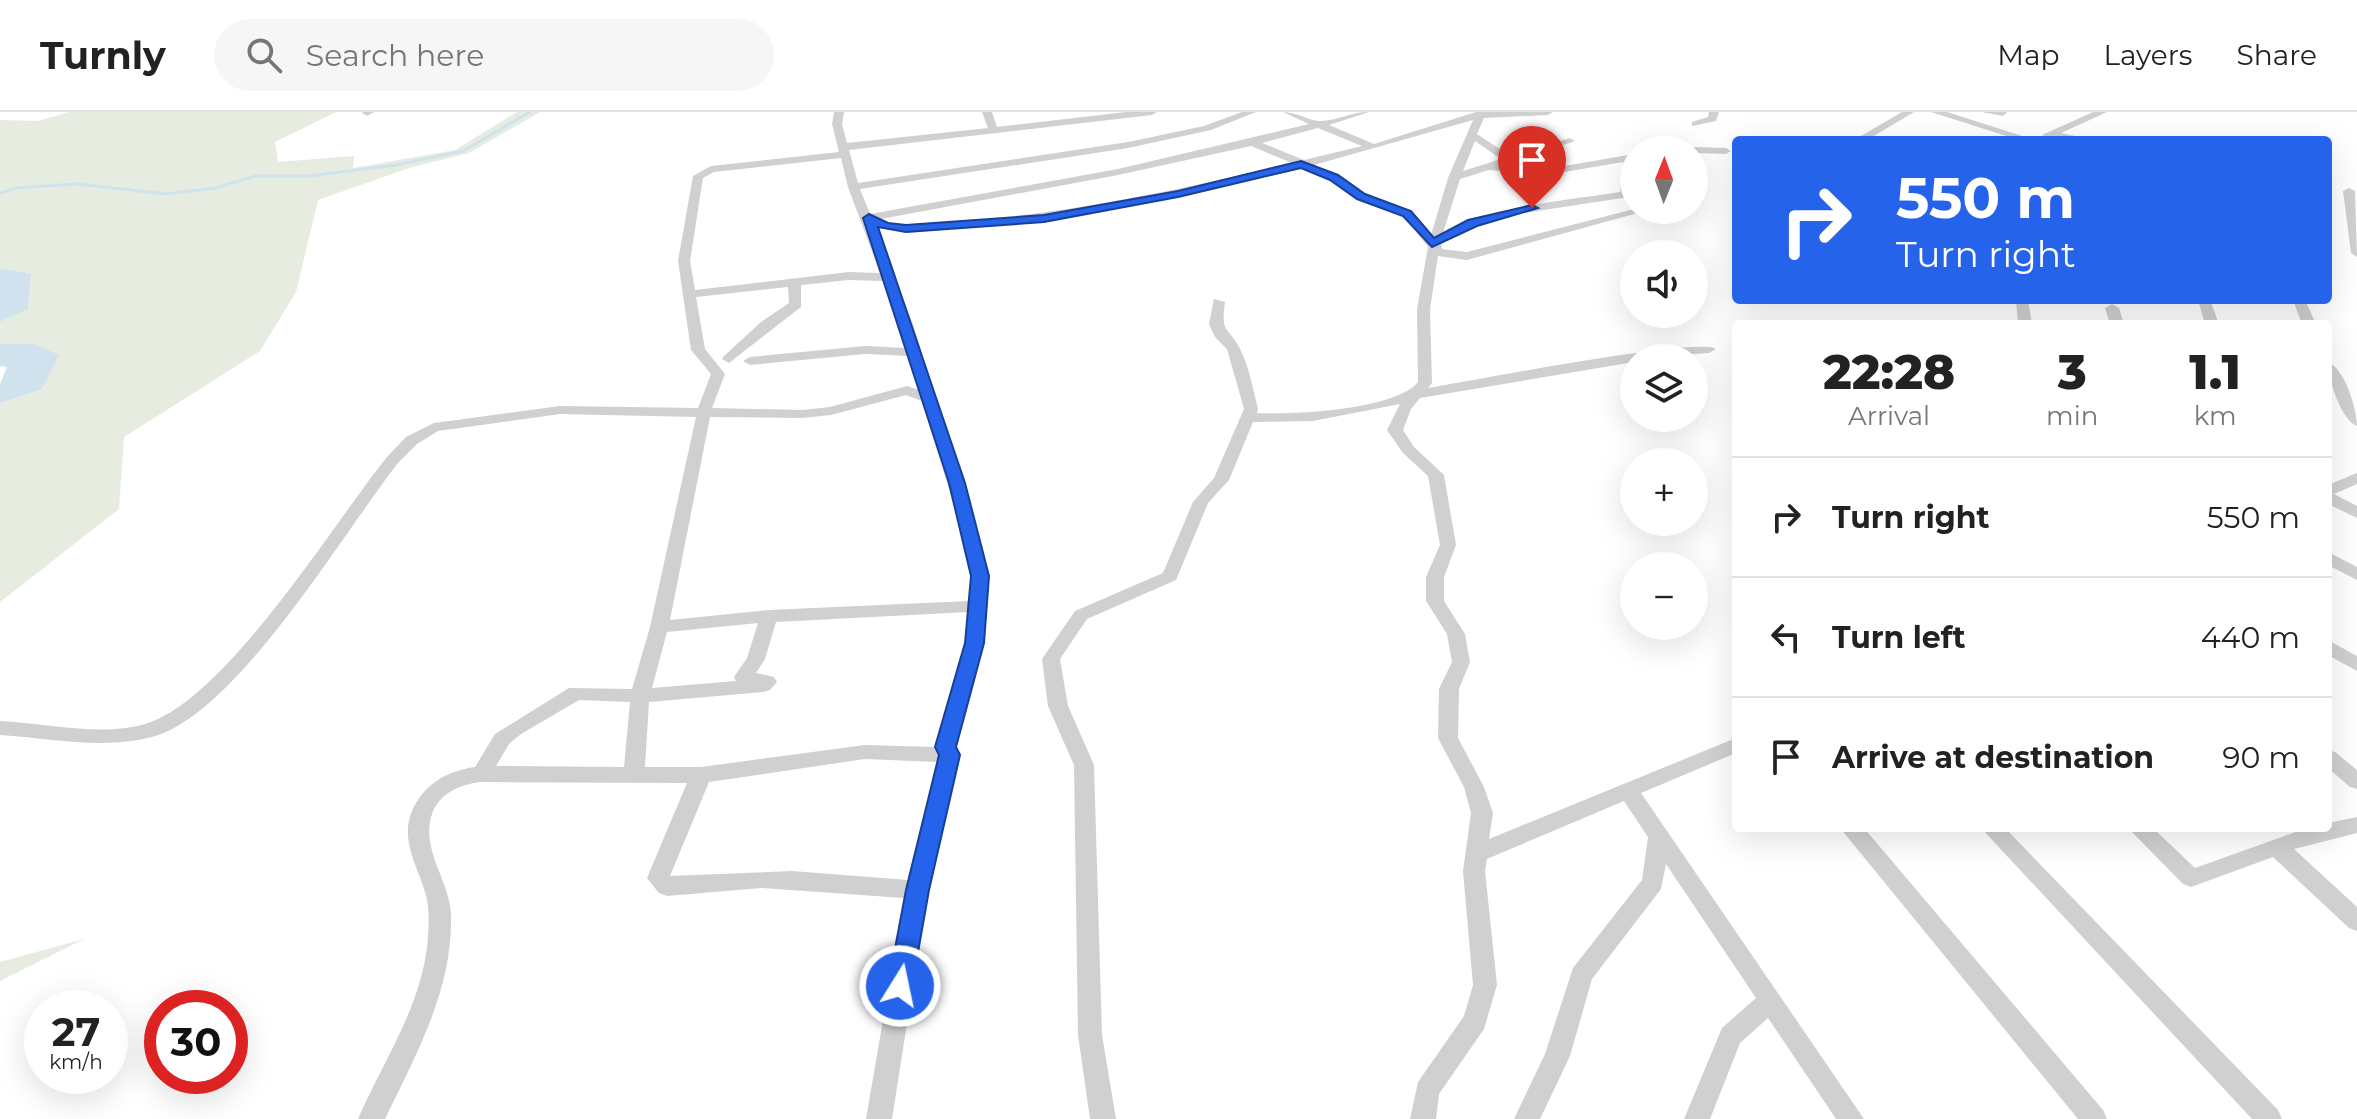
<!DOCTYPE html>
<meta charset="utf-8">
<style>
body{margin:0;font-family:Montserrat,sans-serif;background:#f6f6f6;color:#222;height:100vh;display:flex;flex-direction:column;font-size:30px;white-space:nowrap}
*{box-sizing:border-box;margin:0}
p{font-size:26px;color:#767676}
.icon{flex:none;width:44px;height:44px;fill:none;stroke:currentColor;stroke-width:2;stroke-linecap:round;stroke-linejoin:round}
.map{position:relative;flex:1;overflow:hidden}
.panel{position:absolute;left:1732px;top:208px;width:600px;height:512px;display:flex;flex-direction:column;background:#fff;border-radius:8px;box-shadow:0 8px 32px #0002}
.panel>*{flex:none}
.guide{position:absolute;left:1732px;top:24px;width:600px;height:168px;border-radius:8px;box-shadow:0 8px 32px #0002;background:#2563eb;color:#fff;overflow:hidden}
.needle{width:52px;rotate:1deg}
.controls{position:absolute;left:1620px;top:24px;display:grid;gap:16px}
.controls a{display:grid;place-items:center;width:88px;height:88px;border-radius:50%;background:#fff;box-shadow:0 8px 32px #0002;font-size:40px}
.speed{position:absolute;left:24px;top:878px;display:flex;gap:16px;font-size:40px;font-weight:700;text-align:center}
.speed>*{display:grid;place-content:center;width:104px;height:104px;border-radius:50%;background:#fff;box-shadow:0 8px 32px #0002;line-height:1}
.speed small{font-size:20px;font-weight:400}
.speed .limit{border:12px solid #d22;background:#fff;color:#111}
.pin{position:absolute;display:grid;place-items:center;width:68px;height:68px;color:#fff;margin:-82px -34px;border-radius:50% 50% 50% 0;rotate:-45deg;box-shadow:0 0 8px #0007}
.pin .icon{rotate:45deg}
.me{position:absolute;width:88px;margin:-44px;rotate:10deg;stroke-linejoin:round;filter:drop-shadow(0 0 6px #0008)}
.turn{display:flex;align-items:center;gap:28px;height:168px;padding:0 32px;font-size:36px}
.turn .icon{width:104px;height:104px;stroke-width:2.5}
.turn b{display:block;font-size:56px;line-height:68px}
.eta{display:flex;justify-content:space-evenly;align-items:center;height:136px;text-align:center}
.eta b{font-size:48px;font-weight:800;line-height:56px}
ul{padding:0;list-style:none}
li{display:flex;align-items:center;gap:24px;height:120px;padding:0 32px;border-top:2px solid #e0e0e0}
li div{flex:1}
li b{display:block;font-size:30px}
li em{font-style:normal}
header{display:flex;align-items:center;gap:48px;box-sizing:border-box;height:112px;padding:0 40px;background:#fff;border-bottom:2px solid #e0e0e0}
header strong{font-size:38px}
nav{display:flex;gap:44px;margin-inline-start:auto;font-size:28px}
.search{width:560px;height:72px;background:#f6f6f6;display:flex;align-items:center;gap:20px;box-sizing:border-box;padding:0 28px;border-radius:44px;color:#767676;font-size:30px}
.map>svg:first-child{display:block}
</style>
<header>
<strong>Turnly</strong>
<div class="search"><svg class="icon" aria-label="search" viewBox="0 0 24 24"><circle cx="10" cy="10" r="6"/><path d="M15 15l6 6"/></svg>Search here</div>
<nav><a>Map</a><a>Layers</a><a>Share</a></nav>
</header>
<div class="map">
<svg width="2357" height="1007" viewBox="0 0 2357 1007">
<rect width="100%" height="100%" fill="#fff"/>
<!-- green -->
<path fill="#e6ecdf" d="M69 0H336L275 30 278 50 354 44 353 56 455 38 517 0H540L469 41 409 56 318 88 296 180 260 239 124 325 119 397 0 490V291L41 278 34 232H0V210L28 197 31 162 0 156V8L38 9Z
M84 827 0 869V850Z"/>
<!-- water -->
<path fill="#cfe2ee" d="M0 156 31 162 28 197 0 210Z
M0 232H34L59 243 41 278 0 291V272L7 255 0 254Z"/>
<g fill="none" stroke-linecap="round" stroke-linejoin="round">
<!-- stream -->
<path stroke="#cfe2ee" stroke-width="3" d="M0 81 16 76 78 72 166 82 216 76 256 64H310L396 53 463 39 530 0"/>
<!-- street -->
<path fill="#d0d0d0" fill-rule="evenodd" d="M374 0 367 4 362 1 363 0Z
M834 0H844L842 12 847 31 988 16 982 0H992L997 15 1126 0H1157L1152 3 849 38 858 71 1128 30 1204 14 1242 0H1256L1211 18 1128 36 860 77 870 102 1118 57 1309 12 1283 0C1297 0 1311 10 1322 9 1338 8 1352 0 1369 0L1329 13 1374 32 1476 0H1553L1548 3 1484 6 1477 22 1510 44 1570 26 1575 29 1504 53 1547 57 1634 42 1629 85 1517 102 1477 113 1441 132 1442 137 1467 140 1634 97 1649 98 1467 148 1438 144 1430 197 1432 271 1428 276C1466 270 1699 224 1716 237L1709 241 1634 246V250L1420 286 1411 297 1403 318 1414 335 1444 363 1456 433 1444 465V489L1465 522 1470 550 1459 577 1458 626 1484 675 1493 701 1489 727 1736 626V641L1641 681 1864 1007H1836L1768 906 1740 931 1710 1007H1684L1722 916 1756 886 1666 752 1661 777 1592 867 1570 944 1540 1007H1514L1545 942 1573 856 1642 768 1648 725 1624 689 1487 747 1485 759 1497 873 1484 917 1439 982 1436 1007H1410L1418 970 1464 904 1473 873 1463 759 1471 701 1464 675 1438 626 1439 577 1452 550 1447 522 1426 489V465L1440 433 1428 364 1403 341 1387 318 1400 292 1313 309 1253 310 1229 368 1208 391 1176 468 1087 507 1060 547 1068 594 1094 653 1102 923 1116 1007H1090L1078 923 1074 653 1048 594 1042 547 1075 499 1163 461 1193 390 1214 366 1244 297 1227 237 1215 225 1209 212 1214 187 1225 190C1221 222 1226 212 1239 235 1249 253 1253 278 1258 297L1257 301C1292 303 1395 298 1418 270L1417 197 1428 135 1403 103 1357 87 1325 65 1302 55 1178 85 1044 109 906 121 874 113 913 212 984 440C996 507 973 570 955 635L960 643 928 778 892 1007H866L904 786 761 776 667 784 659 781 647 766 687 671 481 670C461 672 439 681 432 702 420 738 450 768 451 803 453 877 416 943 385 1007H358C384 947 424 891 428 824 429 812 429 799 427 787 420 757 399 730 412 699 424 672 447 659 475 655L495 622 569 576 632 577 650 515 696 305 560 302 438 319 417 332 398 351C343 421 236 603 152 625 102 638 50 626 0 623V609C46 611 100 625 145 612 225 589 333 412 387 345L406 325 434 311 560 294 698 296 711 262 691 238 678 149 693 64 711 54 839 40 832 12ZM1473 8 1448 66 1431 123 1411 99 1365 83 1333 61 1314 53ZM1318 16 1362 34 1304 48 1262 31ZM1475 29 1501 47 1463 59ZM1251 34 1292 51C1184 77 1077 100 966 109 939 111 906 119 881 107L1118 63ZM841 46 848 75 880 161 849 160 695 178 690 149 703 66 714 60ZM1623 50 1620 80C1560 89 1498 94 1443 121L1460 67 1489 58 1547 63ZM849 168 883 169 906 236 865 234 750 245 743 249 750 253 865 242 909 244 919 278 907 274 830 295 802 298 712 296 725 262 705 237 696 185 788 175 789 191 761 210 724 244 722 247 729 251 801 195V173ZM906 283 922 289 968 440 971 464 969 489 769 498 670 508 710 305 802 306 831 303ZM968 500 966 531 935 635 865 633 701 655H645L649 590 763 580 770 578 777 570 774 565 756 561 765 547 776 510ZM758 511 747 546 734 565 736 569 652 576 667 520ZM579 588 630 590 624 655 496 654 509 632 521 622ZM865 647 938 650 908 768 792 759 670 764 709 670Z
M1709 0H1719L1716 9 1692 14V10L1708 5Z
M1902 0H1914L1867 28H1854Z
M1931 0H1947L2035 28H2019Z
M1982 0H2006L2007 1 2002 4Z
M2093 0H2107L2061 21 2094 28 2047 26 2042 23Z
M1694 35 1726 36 1731 39 1726 42 1694 41V38H1689Z
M2349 76 2355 79 2357 145 2351 141 2343 79Z
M2016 188H2028L2032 212H2018Z
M2198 188H2210L2219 212H2205Z
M2293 188H2305L2316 212H2302Z
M2112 192 2119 196 2124 212H2110L2105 196Z
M2328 250C2345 257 2357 297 2357 314 2341 308 2328 267 2328 250Z
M2357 361V372L2334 382 2357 394V406L2328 392V373Z
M2328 440 2357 455V468L2328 453Z
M2328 528 2357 544V559L2328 543Z
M2328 638 2335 640 2357 658V677L2350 675 2328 656Z
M2357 705V721L2294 737 2357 795V819L2349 816 2273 745 2191 775 2183 772 2128 716H2153L2195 756 2301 718 2328 716V711Z
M1840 716H1864L2103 998 2107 1007H2078Z
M1981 716H2005L2278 998 2282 1007H2252Z"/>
</g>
<!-- route -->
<path fill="#2563eb" stroke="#184099" stroke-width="2" d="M1301 49 1338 63 1365 82 1411 99 1434 126 1468 108 1532 93 1538 96 1477 114 1432 135 1403 104 1357 87 1330 68 1301 56 1178 85 1044 110 906 120 878 115 965 371 989 464 984 531 956 635 960 643 929 778 912 874 909 881 900 885 891 881 888 874 906 778 939 643 935 635 965 531 971 464 949 371 863 106 869 102 888 111 906 113 1044 103 1178 79Z"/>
</svg>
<div class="controls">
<a><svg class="needle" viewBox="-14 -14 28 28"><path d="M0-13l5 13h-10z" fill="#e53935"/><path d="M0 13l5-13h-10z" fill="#767676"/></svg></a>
<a><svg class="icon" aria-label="sound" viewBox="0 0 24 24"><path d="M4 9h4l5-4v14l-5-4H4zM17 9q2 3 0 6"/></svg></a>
<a><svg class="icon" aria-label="layers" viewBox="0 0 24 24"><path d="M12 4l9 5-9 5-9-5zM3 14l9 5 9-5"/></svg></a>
<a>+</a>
<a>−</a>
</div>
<div class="speed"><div>27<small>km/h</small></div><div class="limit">30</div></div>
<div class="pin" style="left:1532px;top:96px;background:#d93025"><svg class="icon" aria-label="arrive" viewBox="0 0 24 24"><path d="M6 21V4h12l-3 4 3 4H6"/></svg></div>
<svg class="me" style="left:900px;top:874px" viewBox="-20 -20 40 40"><circle r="17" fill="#2563eb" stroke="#fff" stroke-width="3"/><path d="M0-11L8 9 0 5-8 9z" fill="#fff"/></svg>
<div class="guide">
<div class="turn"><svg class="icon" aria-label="right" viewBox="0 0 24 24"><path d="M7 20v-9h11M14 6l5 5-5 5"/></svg><div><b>550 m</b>Turn right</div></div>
</div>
<section class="panel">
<div class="eta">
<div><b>22:28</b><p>Arrival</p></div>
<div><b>3</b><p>min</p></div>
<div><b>1.1</b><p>km</p></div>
</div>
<ul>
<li><svg class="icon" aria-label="right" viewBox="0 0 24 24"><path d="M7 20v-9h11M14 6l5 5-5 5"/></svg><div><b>Turn right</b></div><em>550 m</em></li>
<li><svg class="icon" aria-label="left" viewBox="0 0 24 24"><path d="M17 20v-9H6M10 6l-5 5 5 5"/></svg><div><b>Turn left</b></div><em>440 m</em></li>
<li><svg class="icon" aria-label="arrive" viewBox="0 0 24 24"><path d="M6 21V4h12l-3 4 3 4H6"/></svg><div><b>Arrive at destination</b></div><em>90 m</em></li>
</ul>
</section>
</div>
